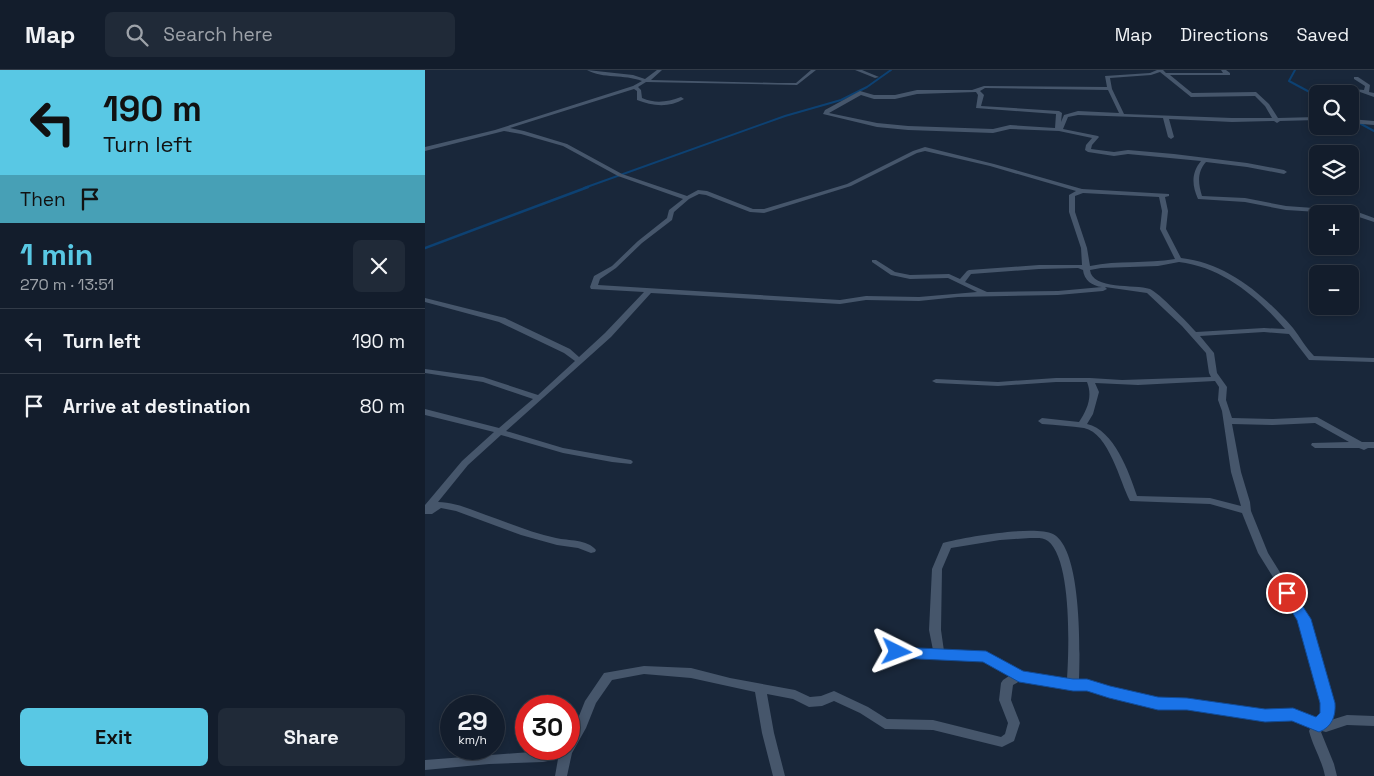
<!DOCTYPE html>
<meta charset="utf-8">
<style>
body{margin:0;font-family:"Space Grotesk",sans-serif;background:#202a38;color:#f1f3f6;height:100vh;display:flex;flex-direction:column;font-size:19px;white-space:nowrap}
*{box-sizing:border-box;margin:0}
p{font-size:16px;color:#9da2a9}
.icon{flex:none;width:28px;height:28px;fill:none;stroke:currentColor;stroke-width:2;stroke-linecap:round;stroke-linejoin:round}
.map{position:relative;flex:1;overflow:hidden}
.details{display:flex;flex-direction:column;background:#131d2c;width:425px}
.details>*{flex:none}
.hud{background:#59c8e4;color:#111;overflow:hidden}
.fabs{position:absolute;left:884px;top:15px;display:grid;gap:10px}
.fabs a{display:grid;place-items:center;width:50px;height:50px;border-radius:8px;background:#131d2c;box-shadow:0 2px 8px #0003,0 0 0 1px #323b48;font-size:25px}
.speed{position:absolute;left:15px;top:625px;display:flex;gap:10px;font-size:25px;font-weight:700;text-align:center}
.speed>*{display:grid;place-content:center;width:65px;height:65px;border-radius:50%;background:#131d2c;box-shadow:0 2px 8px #0003,0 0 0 1px #323b48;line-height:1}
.speed small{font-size:12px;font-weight:400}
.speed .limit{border:8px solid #d22;background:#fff;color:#111}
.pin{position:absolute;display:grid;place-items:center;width:42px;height:42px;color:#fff;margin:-21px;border:2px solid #fff;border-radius:50%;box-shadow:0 1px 5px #0007}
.me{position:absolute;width:55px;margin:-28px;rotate:93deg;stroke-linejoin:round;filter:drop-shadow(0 0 4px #0008)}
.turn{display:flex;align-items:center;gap:18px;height:105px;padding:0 20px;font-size:22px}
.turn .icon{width:65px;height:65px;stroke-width:2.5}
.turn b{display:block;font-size:35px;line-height:42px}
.then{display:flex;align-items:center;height:48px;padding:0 20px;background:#0003;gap:10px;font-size:19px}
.round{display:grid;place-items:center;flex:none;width:52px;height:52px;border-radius:8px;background:#202a38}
.headline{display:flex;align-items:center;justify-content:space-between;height:85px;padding:0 20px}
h1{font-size:30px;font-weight:700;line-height:38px;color:#59c8e4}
.action{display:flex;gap:10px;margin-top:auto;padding:10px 20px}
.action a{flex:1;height:58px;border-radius:8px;background:#59c8e4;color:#111;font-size:20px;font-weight:700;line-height:58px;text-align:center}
.action a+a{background:#202a38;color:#f1f3f6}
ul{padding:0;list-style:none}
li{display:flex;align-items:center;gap:15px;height:65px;padding:0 20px;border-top:1px solid #323b48}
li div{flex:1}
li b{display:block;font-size:19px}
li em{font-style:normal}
header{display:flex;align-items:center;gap:30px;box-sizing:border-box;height:70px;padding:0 25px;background:#131d2c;border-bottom:1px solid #323b48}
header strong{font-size:24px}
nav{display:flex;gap:28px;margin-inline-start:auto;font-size:18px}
.search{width:350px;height:45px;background:#202a38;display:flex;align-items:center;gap:12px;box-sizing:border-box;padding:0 18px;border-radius:8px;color:#9da2a9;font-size:19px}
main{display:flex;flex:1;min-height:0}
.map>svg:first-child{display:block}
</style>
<header>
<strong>Map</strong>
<div class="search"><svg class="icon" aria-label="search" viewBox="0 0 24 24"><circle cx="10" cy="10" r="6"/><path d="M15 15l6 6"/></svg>Search here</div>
<nav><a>Map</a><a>Directions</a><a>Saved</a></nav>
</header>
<main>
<section class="details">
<div class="hud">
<div class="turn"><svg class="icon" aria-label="left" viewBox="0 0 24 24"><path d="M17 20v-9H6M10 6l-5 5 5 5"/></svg><div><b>190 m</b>Turn left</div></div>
<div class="then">Then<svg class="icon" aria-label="arrive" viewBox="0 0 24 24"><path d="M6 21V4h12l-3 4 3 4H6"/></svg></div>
</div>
<div class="headline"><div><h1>1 min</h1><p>270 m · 13:51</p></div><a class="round"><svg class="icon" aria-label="close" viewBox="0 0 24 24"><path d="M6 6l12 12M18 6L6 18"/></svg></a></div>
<ul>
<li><svg class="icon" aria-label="left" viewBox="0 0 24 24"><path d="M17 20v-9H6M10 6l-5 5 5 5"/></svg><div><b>Turn left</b></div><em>190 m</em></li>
<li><svg class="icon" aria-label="arrive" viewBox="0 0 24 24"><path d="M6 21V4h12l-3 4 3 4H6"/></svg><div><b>Arrive at destination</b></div><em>80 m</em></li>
</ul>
<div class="action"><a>Exit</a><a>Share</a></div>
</section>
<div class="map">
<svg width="949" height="706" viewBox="0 0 949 706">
<rect width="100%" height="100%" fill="#19273a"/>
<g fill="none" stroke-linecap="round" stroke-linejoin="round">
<!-- stream-far1 -->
<path stroke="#0d4172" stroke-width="2" d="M870 0 864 11 892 26
M925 48 949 61
M159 118 360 46 416 30 442 17 466 0"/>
<!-- stream -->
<path stroke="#0d4172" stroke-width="2.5" d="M0 178 163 117"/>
<!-- street -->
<path fill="#46566b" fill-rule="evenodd" d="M162 0 208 5 220 9 232 0H237L226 10 353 13H371L386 0H391L372 15 221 12 213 17 216 20 217 28C231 34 242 32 256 27L259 29C244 38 227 36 212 30V21L209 19 85 58 99 61 142 74 197 104 262 126 273 120 282 121 328 139H339L422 114 488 81 500 77 569 94 657 119 744 124V126L740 127 743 141 741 159 756 188C802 193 839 225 868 258 875 267 881 278 889 286L949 288V292L884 290 864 264 839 262 775 266 789 283 792 303 802 317 801 330 807 348 848 349 892 347 937 372H949V378H943L939 380 934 378H890L886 375 887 373 924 372 890 353 848 355 807 354 816 402 825 432 826 441 843 483 884 549 895 580 909 633V645L906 650 922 645 949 646V656L922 655 901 662 897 661 896 662 909 694 912 706H900C897 690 888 677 884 661L886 657 868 650H840L762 639 733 638 684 627 662 620H648L595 611 588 615 586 630 595 653 589 671 577 677 508 660 460 659 435 643 409 631 397 636 384 637 368 629 342 624 349 663 360 706H348L337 663 330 622 266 608 219 604 187 610 171 633 161 658 147 683 142 706H130L133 689 118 692 64 694 0 700V690L144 679V666L150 656 160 631 179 603 219 596 266 598 305 608 370 620 385 627 396 626 409 621 443 637 462 649 508 650 576 667 580 664 583 653 574 630 576 613 578 610 584 606 559 591 472 587 468 586 466 583 468 580 472 579 508 580 504 560 507 499 518 473C539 467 610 455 628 464 657 479 655 581 654 610H662L684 617 733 628 762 629 840 640H868L893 649 897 644V633L874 549 833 483 817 443 785 434 705 431C695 412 684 363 659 358 646 356 631 355 617 354L613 351 617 348 654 352C662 340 668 327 662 312H631L573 316 511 313 507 311 511 309 573 312 631 308H665L697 310 786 307 784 303 781 283 757 256 722 223 680 217 682 219 678 221 633 225 533 227 494 231 441 230 415 234 226 223 186 267 81 361 138 378 206 390 208 392 206 394 187 392 138 383 76 365 43 395 13 432C29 432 45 439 61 445 84 453 107 463 131 468 144 471 162 469 171 480L170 482 166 483 153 478 132 475 96 465 31 441 16 438 7 444H0V435L37 391 69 362 0 345V339L74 358 108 329 58 312 0 303V299L58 307 113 325 150 291 139 283 74 252 0 232V228L80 248 145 279 154 287 180 263 219 222 166 219 165 217 169 206 187 196 213 171 242 148 244 140 258 129 193 106 138 76 96 64 79 61 0 81V77L70 60 208 16 217 11C199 4 178 9 162 0ZM500 81 565 96 651 121 644 125V142L656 178 657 195H614L544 200 542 201 535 209 524 204 485 205 470 202 451 190H447V192L466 205 485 209 523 208 552 222 494 227 441 226 415 230 173 215 175 209 191 198 217 173 247 150 249 142 264 129 274 124 281 125 325 142 339 143 426 116 492 83ZM658 123 734 127 737 141 735 159 750 189C722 194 693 190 665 196L662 178 650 142V126ZM754 192C797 197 833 227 860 259L839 258 771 262C764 254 733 222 725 219 710 214 667 220 665 200L676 198 733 196ZM653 198 658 200C659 210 667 216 677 217L633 221 562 222 540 212 546 204 614 199ZM790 311 794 317 793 330 797 341 806 402 816 436 785 428 712 426C704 402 689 360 662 354L668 344 674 322 670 313 713 315ZM605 468C611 468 618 467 623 471 647 490 644 580 642 609L597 602 561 583 519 581 516 560 517 499 526 478 575 470Z
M430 0H437L454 7 450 8Z
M732 0H738L741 3H798L796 0H801L805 3V5H745L767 23 831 22 844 34 853 48 892 47V50L855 51 852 53 849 51 807 52 744 49 749 67 746 69 743 67 738 48 653 45 643 47 638 59 673 66 674 67 667 75 666 79 689 82 703 80 749 84 822 93 859 100 862 102 859 104 822 97 781 92C772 102 773 113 777 126L820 128 861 136 930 141 949 148V152L925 144 861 140 820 132 773 129C767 116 766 103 776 91L703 84 689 86 663 82 660 80 661 75 667 68 634 61 585 59 568 63 483 60 452 57 398 44 400 40 435 21 449 25H470L492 20H547L559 16 682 17 680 6 725 3ZM735 2 766 27 830 26 840 36 847 48H807L699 44 687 19 685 8 726 5ZM560 18 683 20 694 43 653 41 639 45 636 52 637 43 634 41 556 36 559 25 555 21ZM551 22 553 25 551 38 631 44 630 58 585 55 568 59 483 56 452 53 404 43 436 25 449 29H470L492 24Z
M929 7H933L945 15 944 22 949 23V27L935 22 907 19 905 18 907 17 939 20 940 16 929 9Z
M925 49 949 51V55L925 53Z"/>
</g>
<!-- route -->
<path fill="#1a73e8" stroke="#114b97" d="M862 518 867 520 886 549 910 633C911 646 907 657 894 662L867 651 840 652 762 640H733L684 628 662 621H648L594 612 558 592 472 588 467 586 465 582 467 579 472 577 561 581 598 601 648 609H662L685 616 733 627 762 628 840 639 868 638 891 647 895 643V633L872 550 855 523 857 520Z"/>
</svg>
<div class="fabs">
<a><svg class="icon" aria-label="search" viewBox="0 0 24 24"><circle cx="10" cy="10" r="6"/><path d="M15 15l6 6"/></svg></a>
<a><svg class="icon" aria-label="layers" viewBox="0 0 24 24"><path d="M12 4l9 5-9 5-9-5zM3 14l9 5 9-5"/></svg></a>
<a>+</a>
<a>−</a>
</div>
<div class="speed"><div>29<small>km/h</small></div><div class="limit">30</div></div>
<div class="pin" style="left:862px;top:523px;background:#d93025"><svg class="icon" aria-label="arrive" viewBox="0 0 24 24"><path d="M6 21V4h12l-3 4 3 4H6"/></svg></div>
<svg class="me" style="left:472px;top:582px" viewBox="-20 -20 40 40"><path d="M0-17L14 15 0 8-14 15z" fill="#1a73e8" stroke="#fff" stroke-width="4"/></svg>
</div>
</main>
